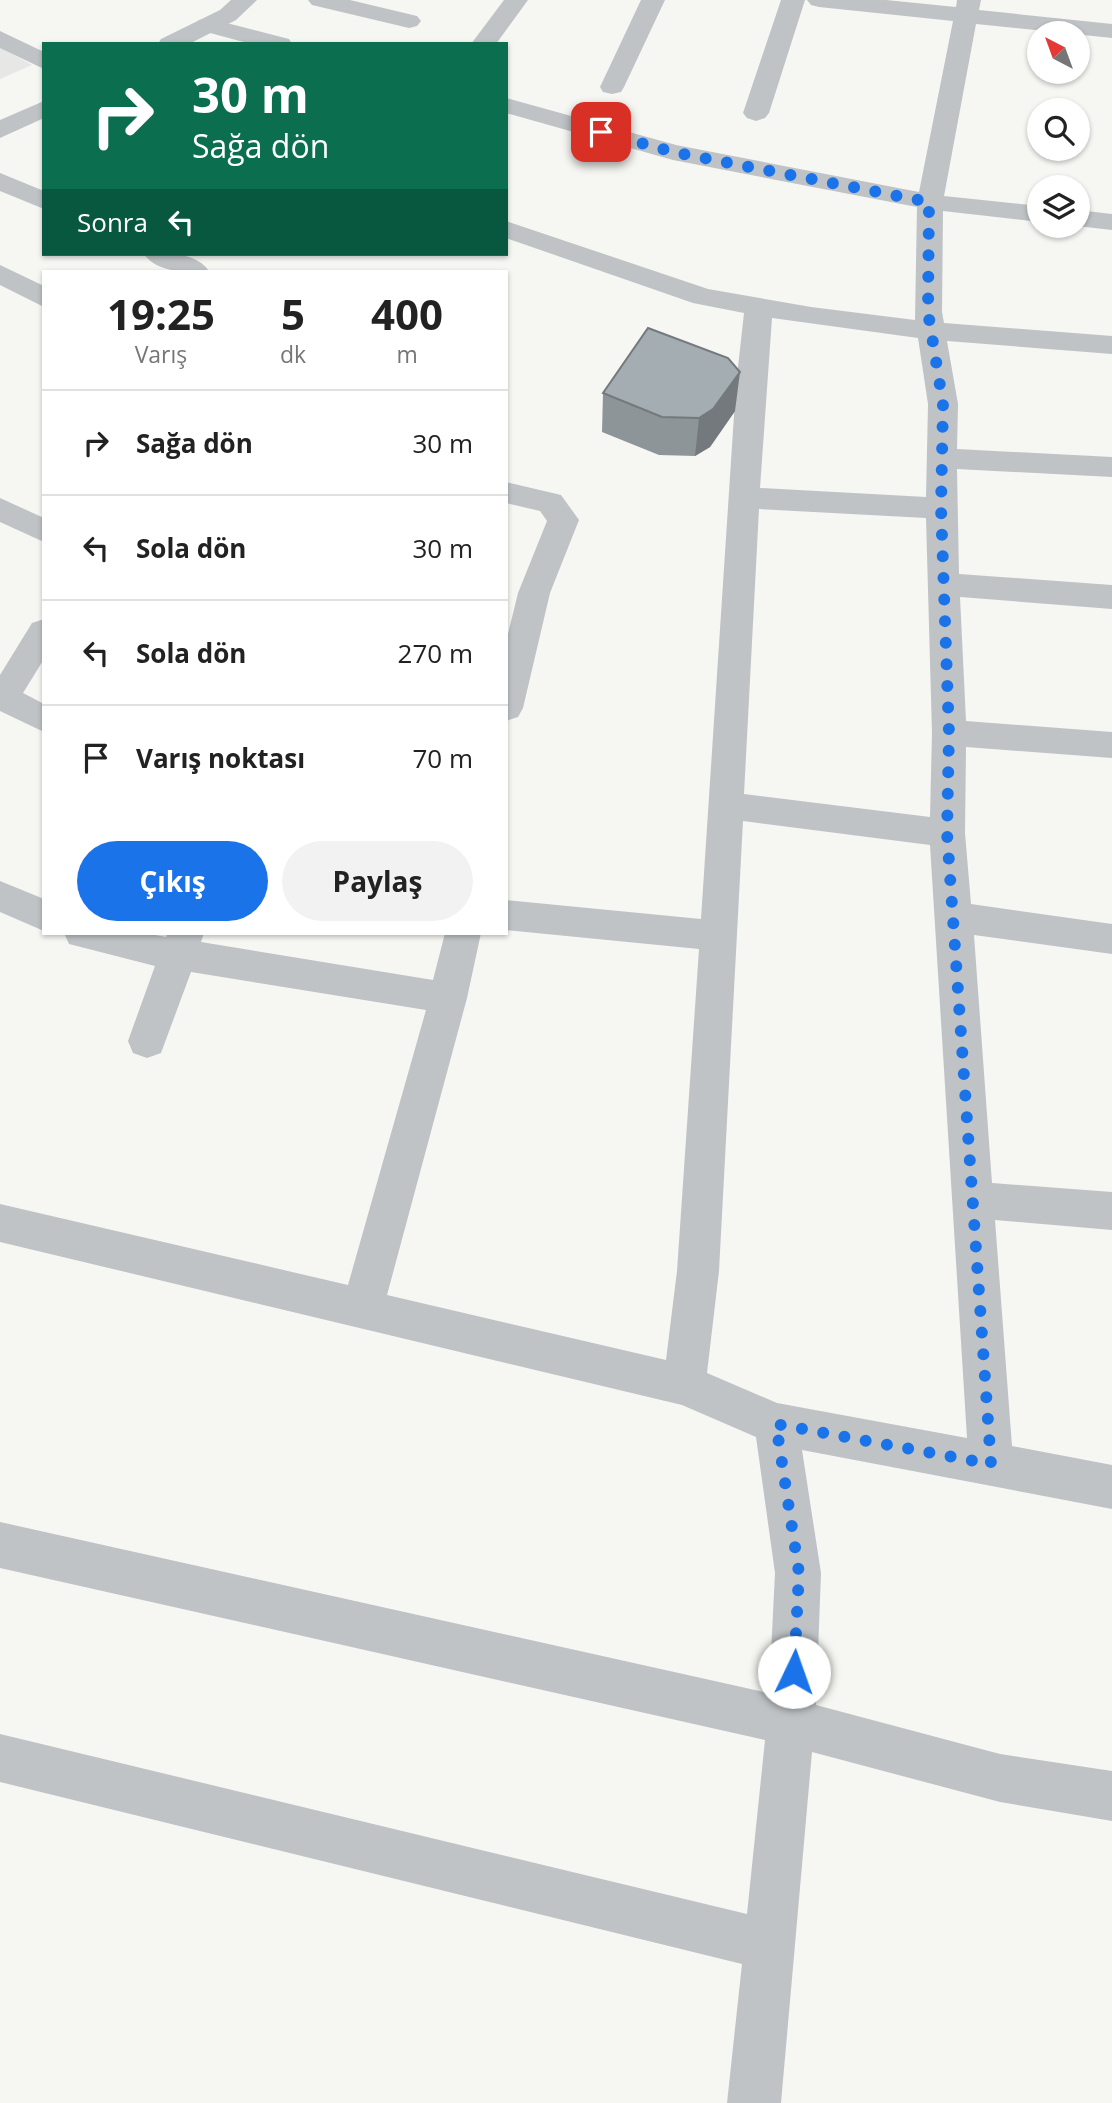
<!DOCTYPE html>
<html lang="tr">
<meta charset="utf-8">
<style>
body{margin:0;font-family:"Open Sans",sans-serif;background:#f2f2f2;color:#222;height:100vh;display:flex;flex-direction:column;font-size:26px;white-space:nowrap}
*{box-sizing:border-box;margin:0}
p{font-size:23px;color:#767676}
.icon{flex:none;width:38px;height:38px;fill:none;stroke:currentColor;stroke-width:2;stroke-linecap:round;stroke-linejoin:round}
.map{position:relative;flex:1;overflow:hidden}
.sheet{position:absolute;left:42px;top:270px;width:466px;height:665px;display:flex;flex-direction:column;background:#fff;border-radius:0px;box-shadow:0 2px 5px #0004}
.sheet>*{flex:none}
.top-card{position:absolute;left:42px;top:42px;width:466px;height:214px;border-radius:0px;box-shadow:0 2px 5px #0004;background:#0b6e4f;color:#fff;overflow:hidden}
.needle{width:46px;rotate:319deg}
.buttons{position:absolute;left:1027px;top:21px;display:grid;gap:14px}
.buttons a{display:grid;place-items:center;width:63px;height:63px;border-radius:50%;background:#fff;box-shadow:0 2px 5px #0004;font-size:35px}
.pin{position:absolute;display:grid;place-items:center;width:60px;height:60px;color:#fff;margin:-30px;border-radius:14px;box-shadow:0 4px 10px #0006}
.me{position:absolute;width:77px;margin:-38px;rotate:3deg;stroke-linejoin:round;filter:drop-shadow(0 0 5px #0008)}
.turn{display:flex;align-items:center;gap:24px;height:147px;padding:0 35px;font-size:32px}
.turn .icon{width:91px;height:91px;stroke-width:2.5}
.turn b{display:block;font-size:49px;line-height:60px}
.then{display:flex;align-items:center;height:66px;padding:0 35px;background:#0003;gap:14px;font-size:26px}
.eta{display:flex;justify-content:space-evenly;align-items:center;height:119px;text-align:center}
.eta b{font-size:42px;font-weight:700;line-height:49px}
.cta{display:flex;gap:14px;margin-top:auto;padding:14px 35px}
.cta a{flex:1;height:80px;border-radius:42px;background:#1a73e8;color:#fff;font-size:28px;font-weight:700;line-height:80px;text-align:center}
.cta a+a{background:#f2f2f2;color:#222}
ul{padding:0;list-style:none}
li{display:flex;align-items:center;gap:21px;height:105px;padding:0 35px;border-top:2px solid #e0e0e0}
li div{flex:1}
li b{display:block;font-size:26px}
li em{font-style:normal}
.map>svg:first-child{display:block}
</style>
<div class="map">
<svg width="1112" height="2103" viewBox="0 0 1112 2103">
<rect width="100%" height="100%" fill="#f6f6f3"/>
<!-- built -->
<path fill="#e7e7e6" d="M0 47 32 65 0 79Z"/>
<g fill="none" stroke-linecap="round" stroke-linejoin="round">
<!-- minor -->
<path fill="#bfc3c6" fill-rule="evenodd" d="M308 0H350L417 16 421 21 417 26 409 28 312 5Z
M504 0H528L496 44H471Z
M641 0H665L624 87 621 92 612 94 603 92 600 87Z
M781 0H805L769 113 765 118 756 121 747 118 743 113Z
M807 0H886L956 7 957 0H981L979 10 1112 24V38L976 24 944 196 1040 206V222L943 211 942 312 944 323 1112 336V354L947 341 958 404 957 449 1112 457V477L957 469 959 574 1112 585V609L960 597 966 721 1112 732V758L966 747 965 833 971 904 1112 924V954L974 935 992 1183 1112 1192V1230L995 1220 1012 1446 1112 1465V1509L802 1450 821 1573 816 1705 1000 1754 1112 1771V1821L1000 1802 812 1752 781 2103H727L742 1964 0 1782V1734L747 1914 765 1740 0 1568V1522L769 1693 775 1573 756 1437 682 1405 0 1242V1204L348 1285 426 1010 191 972 161 1053 147 1058 133 1053 128 1041 155 966 69 944 64 933H145L166 937 168 933H204L201 942 433 980 445 933H481L467 998 387 1295 666 1360 677 1271 699 949 506 930V900L701 919 736 385 744 313 693 303 506 238V221L708 289 811 307 915 320 917 207 673 160 506 113V98L676 145 919 192 953 21 819 7 811 5ZM772 318 918 338 928 404 926 497 760 488ZM759 509 926 518 932 733 930 817 744 794ZM743 821 930 845 967 1438 777 1403 707 1373 719 1271Z
M207 18 289 39 292 44H251L199 30 195 25 199 20Z
M0 31 44 52V69L0 48Z
M0 173 44 191V209L0 191Z
M1078 210 1112 214V230L1077 226Z
M144 254C165 253 195 251 209 271 188 272 158 274 144 254Z
M0 265 44 286V307L0 285Z
M506 482 561 495 579 520 550 593 523 708 518 717 506 721V642L518 593 547 521 540 511 506 503Z
M0 498 44 518V542L0 522Z
M44 619V659L23 693 44 704V732L0 711V675L32 623Z
M0 881 44 899V931L0 912Z"/>
<!-- tertiary -->
<path fill="#bfc3c6" fill-rule="evenodd" d="M231 0H257L236 20 189 44H158L161 39 220 10Z
M44 101V118L0 138V120Z"/>
</g>
<!-- wall -->
<path fill="#8d9599" d="M603 393 735 411 710 447 695 456 659 455 602 432Z"/>
<!-- shaded-wall -->
<path fill="#73797d" d="M740 372 735 411 710 447 695 456 699 418Z"/>
<!-- building -->
<path fill="#a4adb2" stroke="#73797d" stroke-width="2" d="M648 328 728 358 740 372 713 409 699 418 662 417 603 393Z"/>
<g fill="none" stroke-linecap="round" stroke-linejoin="round">
<!-- route -->
<path stroke="#1a73e8" stroke-width="12" stroke-dasharray="0 21.6" d="M601 132 673 152 929 202 928 312 943 404 941 508 949 733 947 833 991 1464 776 1424 799 1573 794 1672"/>
</g>
</svg>
<div class="buttons">
<a><svg class="needle" viewBox="-14 -14 28 28"><path d="M0-13l5 13h-10z" fill="#e53935"/><path d="M0 13l5-13h-10z" fill="#767676"/></svg></a>
<a><svg class="icon" aria-label="search" viewBox="0 0 24 24"><circle cx="10" cy="10" r="6"/><path d="M15 15l6 6"/></svg></a>
<a><svg class="icon" aria-label="layers" viewBox="0 0 24 24"><path d="M12 4l9 5-9 5-9-5zM3 14l9 5 9-5"/></svg></a>
</div>
<div class="pin" style="left:601px;top:132px;background:#d93025"><svg class="icon" aria-label="arrive" viewBox="0 0 24 24"><path d="M6 21V4h12l-3 4 3 4H6"/></svg></div>
<svg class="me" style="left:794px;top:1672px" viewBox="-20 -20 40 40"><circle r="19" fill="#fff"/><path d="M0-13L10 11 0 6-10 11z" fill="#1a73e8"/></svg>
<div class="top-card">
<div class="turn"><svg class="icon" aria-label="right" viewBox="0 0 24 24"><path d="M7 20v-9h11M14 6l5 5-5 5"/></svg><div><b>30 m</b>Sağa dön</div></div>
<div class="then">Sonra<svg class="icon" aria-label="left" viewBox="0 0 24 24"><path d="M17 20v-9H6M10 6l-5 5 5 5"/></svg></div>
</div>
<section class="sheet">
<div class="eta">
<div><b>19:25</b><p>Varış</p></div>
<div><b>5</b><p>dk</p></div>
<div><b>400</b><p>m</p></div>
</div>
<ul>
<li><svg class="icon" aria-label="right" viewBox="0 0 24 24"><path d="M7 20v-9h11M14 6l5 5-5 5"/></svg><div><b>Sağa dön</b></div><em>30 m</em></li>
<li><svg class="icon" aria-label="left" viewBox="0 0 24 24"><path d="M17 20v-9H6M10 6l-5 5 5 5"/></svg><div><b>Sola dön</b></div><em>30 m</em></li>
<li><svg class="icon" aria-label="left" viewBox="0 0 24 24"><path d="M17 20v-9H6M10 6l-5 5 5 5"/></svg><div><b>Sola dön</b></div><em>270 m</em></li>
<li><svg class="icon" aria-label="arrive" viewBox="0 0 24 24"><path d="M6 21V4h12l-3 4 3 4H6"/></svg><div><b>Varış noktası</b></div><em>70 m</em></li>
</ul>
<div class="cta"><a>Çıkış</a><a>Paylaş</a></div>
</section>
</div>
